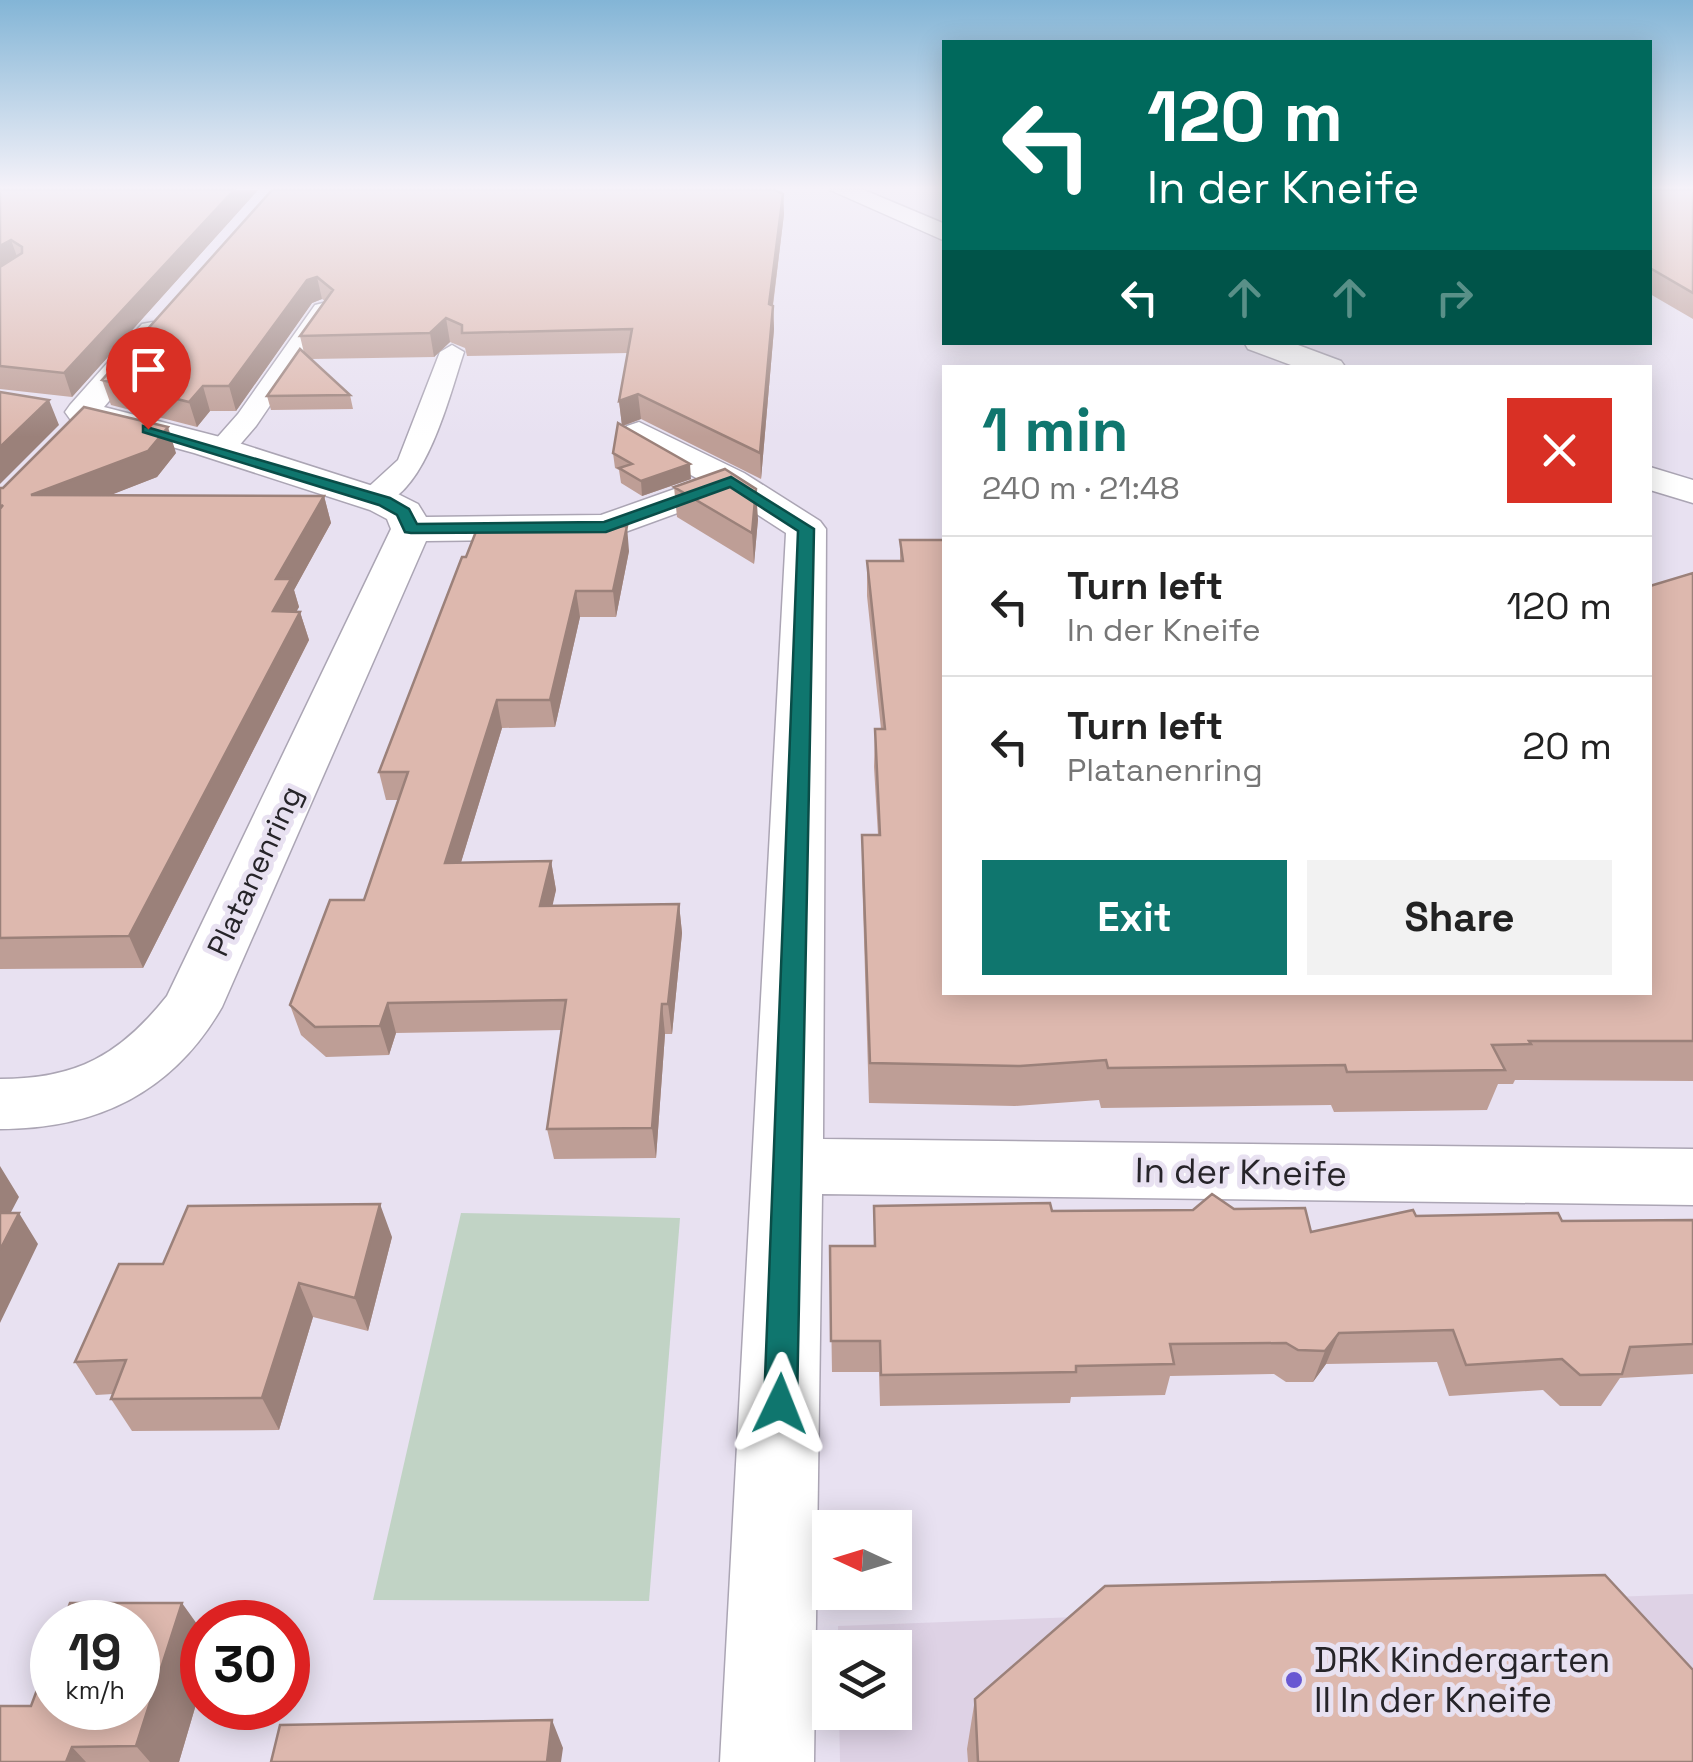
<!DOCTYPE html>
<meta charset="utf-8">
<style>
body{margin:0;font-family:"Space Grotesk",sans-serif;background:#f2f2f2;color:#222;height:100vh;display:flex;flex-direction:column;font-size:38px;white-space:nowrap}
*{box-sizing:border-box;margin:0}
p{font-size:32px;color:#767676}
.icon{flex:none;width:55px;height:55px;fill:none;stroke:currentColor;stroke-width:2;stroke-linecap:round;stroke-linejoin:round}
.map{position:relative;flex:1;overflow:hidden}
.details{position:absolute;left:942px;top:365px;width:710px;height:630px;display:flex;flex-direction:column;background:#fff;border-radius:0px;box-shadow:0 5px 25px #0003}
.details>*{flex:none}
.hud{position:absolute;left:942px;top:40px;width:710px;height:305px;border-radius:0px;box-shadow:0 5px 25px #0003;background:#00695c;color:#fff;overflow:hidden}
.needle{width:65px;rotate:274deg}
.tools{position:absolute;left:812px;top:1510px;display:grid;gap:20px}
.tools a{display:grid;place-items:center;width:100px;height:100px;border-radius:0px;background:#fff;box-shadow:0 5px 25px #0003;font-size:50px}
.speed{position:absolute;left:30px;top:1600px;display:flex;gap:20px;font-size:50px;font-weight:700;text-align:center}
.speed>*{display:grid;place-content:center;width:130px;height:130px;border-radius:50%;background:#fff;box-shadow:0 5px 25px #0003;line-height:1}
.speed small{font-size:25px;font-weight:400}
.speed .limit{border:15px solid #d22;background:#fff;color:#111}
.pin{position:absolute;display:grid;place-items:center;width:85px;height:85px;color:#fff;margin:-102px -42px;border-radius:50% 50% 50% 0;rotate:-45deg;box-shadow:0 0 10px #0007}
.pin .icon{rotate:45deg}
.me{position:absolute;width:110px;margin:-55px;rotate:2deg;stroke-linejoin:round;filter:drop-shadow(0 0 8px #0008)}
.turn{display:flex;align-items:center;gap:35px;height:210px;padding:0 40px;font-size:45px}
.turn .icon{width:130px;height:130px;stroke-width:2.5}
.turn b{display:block;font-size:70px;line-height:85px}
.lanes{display:flex;align-items:center;height:95px;padding:0 40px;background:#0003;justify-content:center;gap:50px;direction:ltr}
.lanes .off{opacity:.35}
.round{display:grid;place-items:center;flex:none;width:105px;height:105px;border-radius:0px;background:#f2f2f2}
.headline{display:flex;align-items:center;justify-content:space-between;height:170px;padding:0 40px}
h1{font-size:60px;font-weight:700;line-height:75px;color:#0f766e}
.button{display:flex;gap:20px;margin-top:auto;padding:20px 40px}
.button a{flex:1;height:115px;border-radius:0px;background:#0f766e;color:#fff;font-size:40px;font-weight:700;line-height:115px;text-align:center}
.button a+a{background:#f2f2f2;color:#222}
ul{padding:0;list-style:none}
li{display:flex;align-items:center;gap:30px;height:140px;padding:0 40px;border-top:2px solid #e0e0e0}
li div{flex:1}
li b{display:block;font-size:38px}
li em{font-style:normal}
.map>svg:first-child{display:block}
</style>
<div class="map">
<svg width="1693" height="1762" viewBox="0 0 1693 1762">
<rect width="100%" height="100%" fill="#e8e1f1"/>
<!-- education -->
<path fill="#ded2e5" d="M1693 1594V1762H840L839 1713 895 1712V1648L838 1647V1626Z"/>
<!-- green -->
<path fill="#c1d3c5" d="M461 1213 680 1218 649 1601 373 1600Z"/>
<g fill="none" stroke-linecap="round" stroke-linejoin="round">
<defs>
<path id="service" d="M323 303 335 310 256 426 231 455H211L207 449 238 414 315 305Z
M452 345 464 352C450 392 421 519 363 504L358 498 363 492 398 460 440 352Z"/>
<path id="minor" d="M153 322 168 331 104 407 220 437 398 494 418 504 426 517 601 515 700 480 627 440 621 433 627 426 639 422 744 473 820 521 826 529 823 1139 1693 1149V1205L822 1194 814 1762H720L786 533 727 495 606 539 426 541 222 1007C173 1092 98 1129 0 1129V1079C77 1079 120 1055 167 996L391 529 387 519 370 510 194 453 70 419 65 412 70 405 142 324Z"/>
<path id="secondary" d="M830 190H864L945 224V241Z
M1244 342H1290L1341 361 1346 368H1299L1248 349Z
M1650 467 1693 480V503L1650 490Z"/>
</defs>
<!-- service casing -->
<use href="#service" stroke="#aba5b4" stroke-width="3"/>
<!-- minor casing -->
<use href="#minor" stroke="#aba5b4" stroke-width="3"/>
<!-- secondary casing -->
<use href="#secondary" stroke="#aba5b4" stroke-width="3"/>
<!-- service -->
<use href="#service" fill="#fff" fill-rule="evenodd"/>
<!-- minor -->
<use href="#minor" fill="#fff" fill-rule="evenodd"/>
<!-- secondary -->
<use href="#secondary" fill="#fff" fill-rule="evenodd"/>
</g>
<!-- wall -->
<path fill="#be9e96" d="M0 190H258L72 397 0 389Z
M272 190 783 194 784 214 773 306 774 329 761 479 641 419 623 426 691 479 642 496 621 483 619 470 615 468 613 453 622 425 619 401 628 353 467 356 465 348 450 342 434 357 311 359 350 395 353 409 271 410 267 396 304 353 300 336 325 301 322 299 312 303 236 411H210L197 427 111 405 102 380Z
M1650 190H1693V319L1650 294Z
M176 453 157 477 110 495 324 496 331 523 294 590 299 607 296 611 300 612 309 640 143 968 0 969V488Z
M674 487 758 519 754 564 677 517Z
M900 540 945 992H1650L1693 573V1081L1515 1080 1513 1084H1498L1487 1110 1334 1112 1331 1105 1101 1108 1099 1100 1015 1106 869 1103 862 874V835H878L874 767 875 729H881L867 596V561H900Z
M629 551 616 617H580L555 727 502 728 461 862 551 861 556 890 552 905 679 904 682 933 672 1034H665L656 1158 554 1159 547 1129 562 1030 396 1033 389 1055 326 1057 301 1035 290 1005 364 900 398 800H386L379 772 462 557Z
M874 1206 1052 1211 1234 1209 1311 1232 1416 1216 1562 1221 1693 1220V1374L1620 1378 1601 1406H1560L1543 1390 1449 1396 1437 1362 1326 1364 1313 1382H1286L1274 1374 1170 1376 1165 1395 1071 1397 1070 1403 880 1406 879 1372H832L830 1246H874Z
M392 1237 368 1331 313 1317 279 1430 132 1431 111 1399 113 1394 96 1395 75 1362 163 1264Z
M202 1684 179 1762H0L31 1706Z
M975 1699 1693 1762H968L967 1749Z"/>
<!-- shaded-wall -->
<path fill="#9b817a" d="M234 190H258L72 397 64 373Z
M783 194 784 214 770 327 769 304Z
M11 240 19 262 0 271V246Z
M317 277 322 299 312 303 236 411 229 386 307 280Z
M773 306 774 329 761 479 760 453Z
M446 318 450 342 434 357 430 333Z
M203 386 210 411 197 427 189 402Z
M638 394 641 419 622 426 619 401Z
M49 400 59 425 0 484V447Z
M168 427 176 453 157 477 42 522 31 495Z
M690 464 691 479 642 496 641 481Z
M756 489 758 519 754 564 752 533Z
M324 496 331 523 294 590 299 607 281 640 273 611 276 579Z
M627 526 629 551 616 617 613 591Z
M576 591 580 617 555 727 550 700Z
M300 612 309 640 143 968 129 936Z
M497 700 502 728 452 892 445 863Z
M551 861 556 890 546 935 540 906Z
M679 904 682 933 672 1034 668 1004Z
M388 1003 396 1033 389 1055 380 1026Z
M662 1004 665 1034 656 1158 652 1128Z
M0 1166 19 1197 0 1233Z
M380 1204 392 1237 368 1331 355 1298Z
M19 1213 38 1244 0 1323V1250Z
M299 1283 313 1317 279 1430 262 1398Z
M1339 1333 1326 1364 1313 1382 1325 1351Z
M182 1603 202 1631V1684L179 1762H150L136 1746Z
M552 1720 563 1748 561 1762H547Z
M72 1747 86 1762H66Z"/>
<!-- building -->
<path fill="#ddb8ae" stroke="#9b817a" stroke-width="2.5" d="M0 190H234L64 373 0 366V267L22 253V247L11 240 0 246Z
M272 190H775L783 194 769 304 773 306 760 453 638 394 619 401 632 329 462 333V325L446 318 430 333 300 336 333 290 317 277 307 280 229 386H203L189 402 102 380Z
M1650 190H1693V293L1650 268Z
M300 349 350 395 267 396Z
M0 392 49 400 0 447Z
M84 407 168 427 148 451 31 495 324 496 276 579H291L273 611 300 612 129 936 0 938V509L3 505 0 507V488H3Z
M618 423 690 464 641 481 619 468 632 464 613 453Z
M725 469 756 489 752 533 674 487Z
M627 526 613 591H576L550 700H497L445 863 551 861 540 906 679 904 668 1004H662L652 1128 547 1129 566 1000 388 1003 380 1026 315 1027 290 1005 330 900H364L408 772H379L462 557H466L477 529Z
M900 540H945V992H1650V586L1693 573V1041H1529L1531 1044 1492 1045 1505 1070 1347 1072 1345 1065 1108 1068 1106 1060 1020 1066 870 1063 862 835H880L875 729H885L867 561H903Z
M1212 1194 1234 1209 1305 1208 1311 1232 1413 1210 1416 1216 1558 1213 1562 1221 1693 1220V1344L1630 1347 1622 1374 1580 1375 1562 1359 1466 1365 1453 1330 1339 1333 1325 1351 1298 1350 1286 1343 1170 1344 1174 1364 1076 1366V1372L881 1375 880 1341H831L830 1246H875L874 1206 1050 1203 1052 1211 1193 1210Z
M380 1204 355 1298 299 1283 262 1398 111 1399 126 1360 75 1362 119 1264H163L188 1206Z
M0 1213H19L0 1250Z
M1605 1575 1693 1670V1762H978L975 1699 1105 1586Z
M70 1603H182L136 1746 72 1747 66 1762H0V1706H31L52 1650V1708H138V1622H63Z
M552 1720 547 1762H271L280 1725Z"/>
<!-- sky -->
<linearGradient id="sky" x2="0" y2="1"><stop stop-color="#83b5d6"/><stop offset="0.43" stop-color="#f5f2f9"/><stop offset="1" stop-color="#f5f2f9" stop-opacity="0"/></linearGradient>
<rect width="1693" height="437" fill="url(#sky)"/>
<!-- route -->
<path fill="#0f766e" stroke="#0a4d48" stroke-width="2.5" d="M143 426 390 498 409 509 417 524 604 522 731 477 814 529 797 1404 792 1415 780 1420 769 1415 764 1404 798 531 730 487 606 532 411 533 405 532 397 515 379 505 143 432Z"/>
<!-- markers -->
<circle fill="#6858d2" stroke="#e8e1f1" stroke-width="4" cx="1294" cy="1680" r="10"/>
<g text-anchor="middle" stroke-width="10" stroke-linejoin="round" paint-order="stroke">
<!-- street labels -->
<g font-size="30" fill="#262429" stroke="#e8e1f1">
<text transform="translate(255 871) rotate(-65)" y="10">Platanenring</text>
</g>
<!-- near-street labels -->
<g font-size="35" fill="#262429" stroke="#e8e1f1">
<text transform="translate(1241 1172) rotate(1)" y="12">In der Kneife</text>
</g>
<!-- near-poi labels -->
<g font-size="35" fill="#262429" stroke="#e8e1f1" text-anchor="start">
<text x="1314" y="1672">DRK Kindergarten<tspan x="1314" dy="40">II In der Kneife</tspan></text>
</g>
</g>
</svg>
<div class="tools">
<a><svg class="needle" viewBox="-14 -14 28 28"><path d="M0-13l5 13h-10z" fill="#e53935"/><path d="M0 13l5-13h-10z" fill="#767676"/></svg></a>
<a><svg class="icon" aria-label="layers" viewBox="0 0 24 24"><path d="M12 4l9 5-9 5-9-5zM3 14l9 5 9-5"/></svg></a>
</div>
<div class="speed"><div>19<small>km/h</small></div><div class="limit">30</div></div>
<div class="pin" style="left:148px;top:429px;background:#d93025"><svg class="icon" aria-label="arrive" viewBox="0 0 24 24"><path d="M6 21V4h12l-3 4 3 4H6"/></svg></div>
<svg class="me" style="left:780px;top:1404px" viewBox="-20 -20 40 40"><path d="M0-17L14 15 0 8-14 15z" fill="#0f766e" stroke="#fff" stroke-width="4"/></svg>
<div class="hud">
<div class="turn"><svg class="icon" aria-label="left" viewBox="0 0 24 24"><path d="M17 20v-9H6M10 6l-5 5 5 5"/></svg><div><b>120 m</b>In der Kneife</div></div>
<div class="lanes"><svg class="icon" aria-label="left" viewBox="0 0 24 24"><path d="M17 20v-9H6M10 6l-5 5 5 5"/></svg><svg class="icon off" aria-label="ahead" viewBox="0 0 24 24"><path d="M12 20V5M6 11l6-6 6 6"/></svg><svg class="icon off" aria-label="ahead" viewBox="0 0 24 24"><path d="M12 20V5M6 11l6-6 6 6"/></svg><svg class="icon off" aria-label="right" viewBox="0 0 24 24"><path d="M7 20v-9h11M14 6l5 5-5 5"/></svg></div>
</div>
<section class="details">
<div class="headline"><div><h1>1 min</h1><p>240 m · 21:48</p></div><a class="round" style="background:#d93025;color:#fff"><svg class="icon" aria-label="close" viewBox="0 0 24 24"><path d="M6 6l12 12M18 6L6 18"/></svg></a></div>
<ul>
<li><svg class="icon" aria-label="left" viewBox="0 0 24 24"><path d="M17 20v-9H6M10 6l-5 5 5 5"/></svg><div><b>Turn left</b><p>In der Kneife</p></div><em>120 m</em></li>
<li><svg class="icon" aria-label="left" viewBox="0 0 24 24"><path d="M17 20v-9H6M10 6l-5 5 5 5"/></svg><div><b>Turn left</b><p>Platanenring</p></div><em>20 m</em></li>
</ul>
<div class="button"><a>Exit</a><a>Share</a></div>
</section>
</div>
